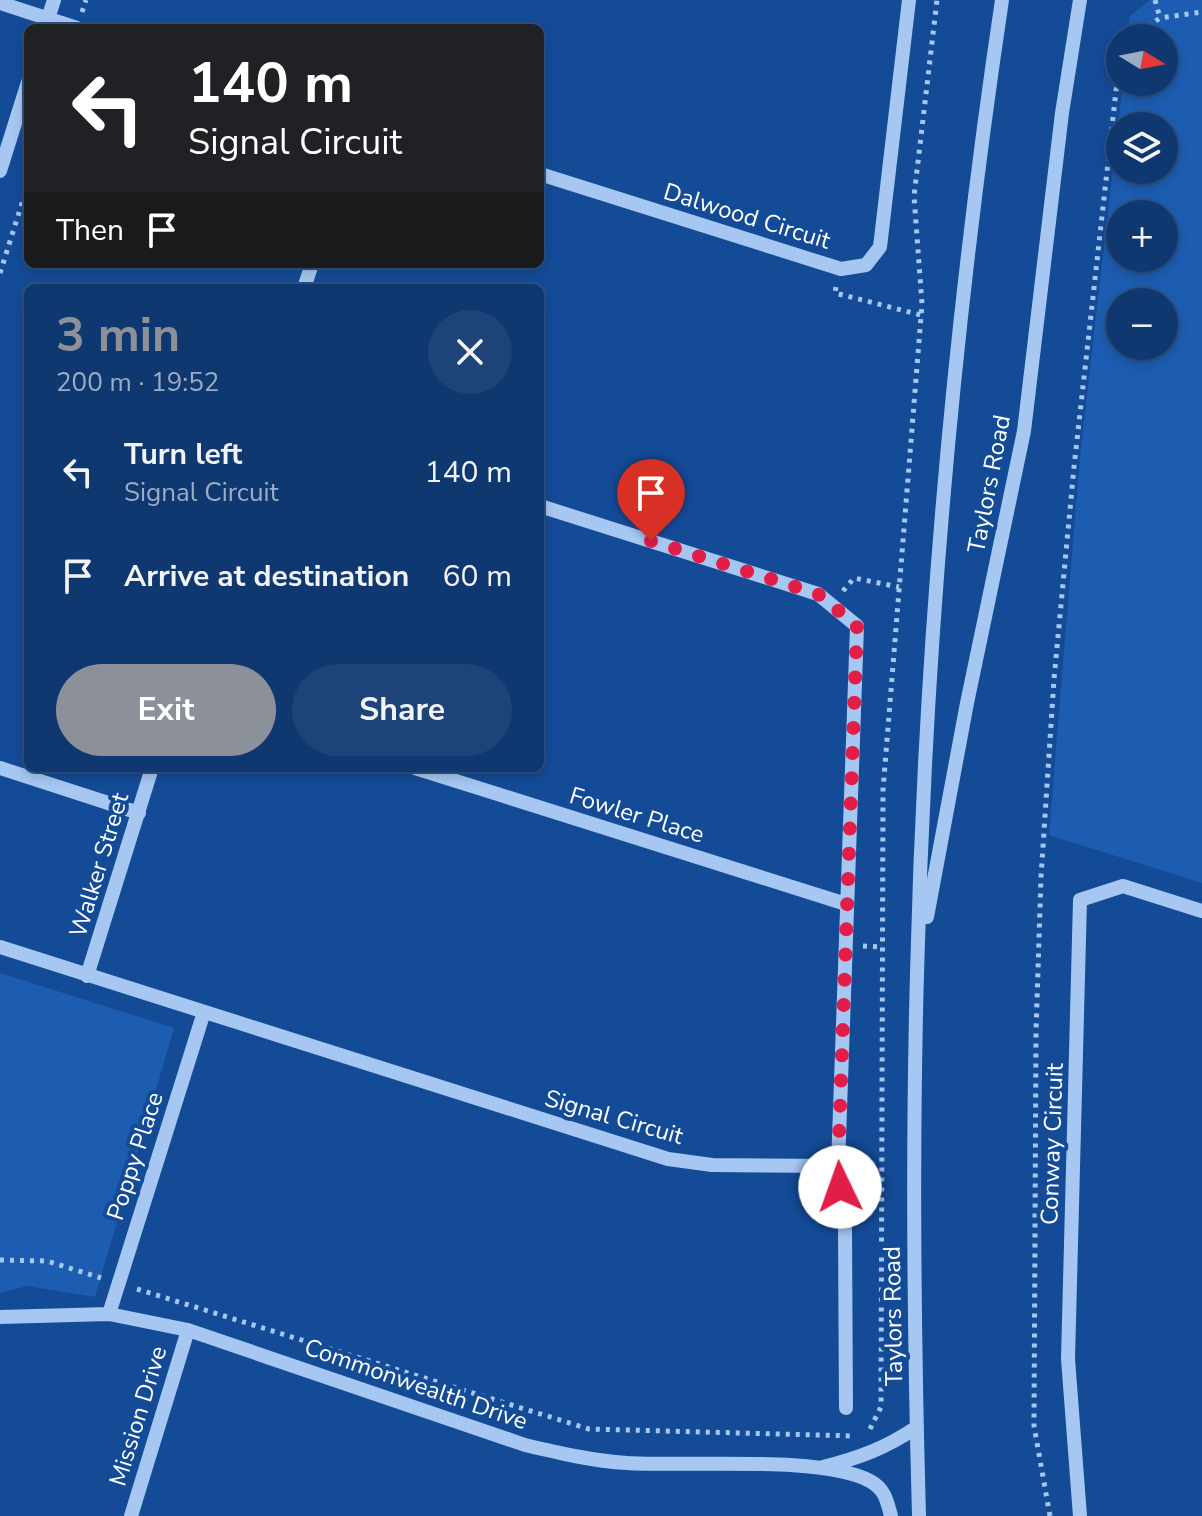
<!DOCTYPE html>
<meta charset="utf-8">
<style>
body{margin:0;font-family:"Nunito Sans",sans-serif;background:#1d4379;color:#f1f3f6;height:100vh;display:flex;flex-direction:column;font-size:30px;white-space:nowrap}
*{box-sizing:border-box;margin:0}
p{font-size:26px;color:#9bacc3}
.icon{flex:none;width:44px;height:44px;fill:none;stroke:currentColor;stroke-width:2;stroke-linecap:round;stroke-linejoin:round}
.map{position:relative;flex:1;overflow:hidden}
.sheet{position:absolute;left:24px;top:284px;width:520px;height:488px;display:flex;flex-direction:column;background:#0f3871;border-radius:12px;box-shadow:0 4px 12px #0003,0 0 0 2px #2f5284}
.sheet>*{flex:none}
.guide{position:absolute;left:24px;top:24px;width:520px;height:244px;border-radius:12px;box-shadow:0 4px 12px #0003,0 0 0 2px #2f5284;background:#202124;color:#fff;overflow:hidden}
.needle{width:52px;rotate:100deg}
.controls{position:absolute;left:1106px;top:24px;display:grid;gap:16px}
.controls a{display:grid;place-items:center;width:72px;height:72px;border-radius:50%;background:#0f3871;box-shadow:0 4px 12px #0003,0 0 0 2px #2f5284;font-size:40px}
.pin{position:absolute;display:grid;place-items:center;width:68px;height:68px;color:#fff;margin:-82px -34px;border-radius:50% 50% 50% 0;rotate:-45deg;box-shadow:0 0 8px #0007}
.pin .icon{rotate:45deg}
.me{position:absolute;width:88px;margin:-44px;rotate:357deg;stroke-linejoin:round;filter:drop-shadow(0 0 6px #0008)}
.turn{display:flex;align-items:center;gap:28px;height:168px;padding:0 32px;font-size:36px}
.turn .icon{width:104px;height:104px;stroke-width:2.5}
.turn b{display:block;font-size:56px;line-height:68px}
.then{display:flex;align-items:center;height:76px;padding:0 32px;background:#0003;gap:16px;font-size:30px}
.round{display:grid;place-items:center;flex:none;width:84px;height:84px;border-radius:42px;background:#1d4379}
.summary{display:flex;align-items:center;justify-content:space-between;height:136px;padding:0 32px}
h1{font-size:48px;font-weight:700;line-height:60px;color:#8c9099}
.cta{display:flex;gap:16px;margin-top:auto;padding:16px 32px}
.cta a{flex:1;height:92px;border-radius:48px;background:#8c9099;color:#fff;font-size:32px;font-weight:700;line-height:92px;text-align:center}
.cta a+a{background:#1d4379;color:#f1f3f6}
ul{padding:0;list-style:none}
li{display:flex;align-items:center;gap:24px;height:104px;padding:0 32px}
li div{flex:1}
li b{display:block;font-size:30px}
li em{font-style:normal}
.map>svg:first-child{display:block}
</style>
<div class="map">
<svg width="1202" height="1516" viewBox="0 0 1202 1516">
<rect width="100%" height="100%" fill="#144b97"/>
<!-- green -->
<path fill="#1c5db1" fill-rule="evenodd" d="M1150 0H1202V883L1049 835 1080 456 1123 82H1164V38H1127L1130 16ZM1120 126H1164V170H1120ZM1120 214H1164V258H1120ZM1120 302H1164V346H1120Z
M0 973 174 1028 95 1297 27 1286 0 1293Z"/>
<g fill="none" stroke-linecap="round" stroke-linejoin="round">
<!-- path -->
<path stroke="#a6c7f2" stroke-width="5" stroke-dasharray="4 6" stroke-linecap="butt" d="M1155 0 1160 18
M82 12 86 0
M1131 38 1160 18 1202 12
M0 273 28 184
M836 287 835 293 921 315
M843 591 854 578 899 587
M863 946 882 947
M0 1260 47 1261 101 1278
M137 1289 589 1429 854 1436
M870 1429 881 1407 883 790 922 304 914 196 937 0
M1050 1516 1034 1426 1036 1032 1041 877 1054 679 1074 467 1120 55"/>
<!-- minor -->
<path stroke="#a6c7f2" stroke-width="14" d="M0 3 77 28
M45 28 54 0
M0 171 28 82
M540 174 841 269 866 265 880 247 909 0
M304 288 312 264
M0 768 139 813
M415 768 846 904
M927 917 967 703 1024 431 1062 113 1080 0
M0 947 668 1159 712 1165 838 1166 857 626 818 594 540 506
M87 976 152 768
M838 1166 845 1230 846 1408
M109 1314 204 1012
M0 1317 109 1314 188 1330 525 1445C559 1453 593 1461 627 1463 687 1467 822 1455 870 1481 885 1489 887 1501 891 1516
M823 1467C859 1458 886 1448 917 1427
M131 1516 188 1330
M919 1516C914 1335 912 1154 917 974 925 649 954 321 1002 0
M1080 1516 1068 1359 1080 900 1123 886 1202 911"/>
</g>
<g fill="none" stroke-linecap="round" stroke-linejoin="round">
<!-- route -->
<path stroke="#e11d48" stroke-width="14" stroke-dasharray="0 25.2" d="M651 541 818 594 857 626 838 1166 840 1187"/>
</g>
<g text-anchor="middle" stroke-width="8" stroke-linejoin="round" paint-order="stroke">
<!-- street labels -->
<g font-size="24" fill="#fff" stroke="#144b97">
<text transform="translate(747 216) rotate(17)" y="8">Dalwood Circuit</text>
<text transform="translate(989 484) rotate(-79)" y="8">Taylors Road</text>
<text transform="translate(637 815) rotate(17)" y="8">Fowler Place</text>
<text transform="translate(99 865) rotate(-73)" y="8">Walker Street</text>
<text transform="translate(614 1117) rotate(16)" y="8">Signal Circuit</text>
<text transform="translate(1052 1144) rotate(-88)" y="8">Conway Circuit</text>
<text transform="translate(135 1156) rotate(-72)" y="8">Poppy Place</text>
<text transform="translate(893 1316) rotate(-91)" y="8">Taylors Road</text>
<text transform="translate(416 1384) rotate(19)" y="8">Commonwealth Drive</text>
<text transform="translate(138 1416) rotate(-73)" y="8">Mission Drive</text>
</g>
</g>
</svg>
<div class="controls">
<a><svg class="needle" viewBox="-14 -14 28 28"><path d="M0-13l5 13h-10z" fill="#e53935"/><path d="M0 13l5-13h-10z" fill="#9bacc3"/></svg></a>
<a><svg class="icon" aria-label="layers" viewBox="0 0 24 24"><path d="M12 4l9 5-9 5-9-5zM3 14l9 5 9-5"/></svg></a>
<a>+</a>
<a>−</a>
</div>
<div class="pin" style="left:651px;top:541px;background:#d93025"><svg class="icon" aria-label="arrive" viewBox="0 0 24 24"><path d="M6 21V4h12l-3 4 3 4H6"/></svg></div>
<svg class="me" style="left:840px;top:1187px" viewBox="-20 -20 40 40"><circle r="19" fill="#fff"/><path d="M0-13L10 11 0 6-10 11z" fill="#e11d48"/></svg>
<div class="guide">
<div class="turn"><svg class="icon" aria-label="left" viewBox="0 0 24 24"><path d="M17 20v-9H6M10 6l-5 5 5 5"/></svg><div><b>140 m</b>Signal Circuit</div></div>
<div class="then">Then<svg class="icon" aria-label="arrive" viewBox="0 0 24 24"><path d="M6 21V4h12l-3 4 3 4H6"/></svg></div>
</div>
<section class="sheet">
<div class="summary"><div><h1>3 min</h1><p>200 m · 19:52</p></div><a class="round"><svg class="icon" aria-label="close" viewBox="0 0 24 24"><path d="M6 6l12 12M18 6L6 18"/></svg></a></div>
<ul>
<li><svg class="icon" aria-label="left" viewBox="0 0 24 24"><path d="M17 20v-9H6M10 6l-5 5 5 5"/></svg><div><b>Turn left</b><p>Signal Circuit</p></div><em>140 m</em></li>
<li><svg class="icon" aria-label="arrive" viewBox="0 0 24 24"><path d="M6 21V4h12l-3 4 3 4H6"/></svg><div><b>Arrive at destination</b></div><em>60 m</em></li>
</ul>
<div class="cta"><a>Exit</a><a>Share</a></div>
</section>
</div>
